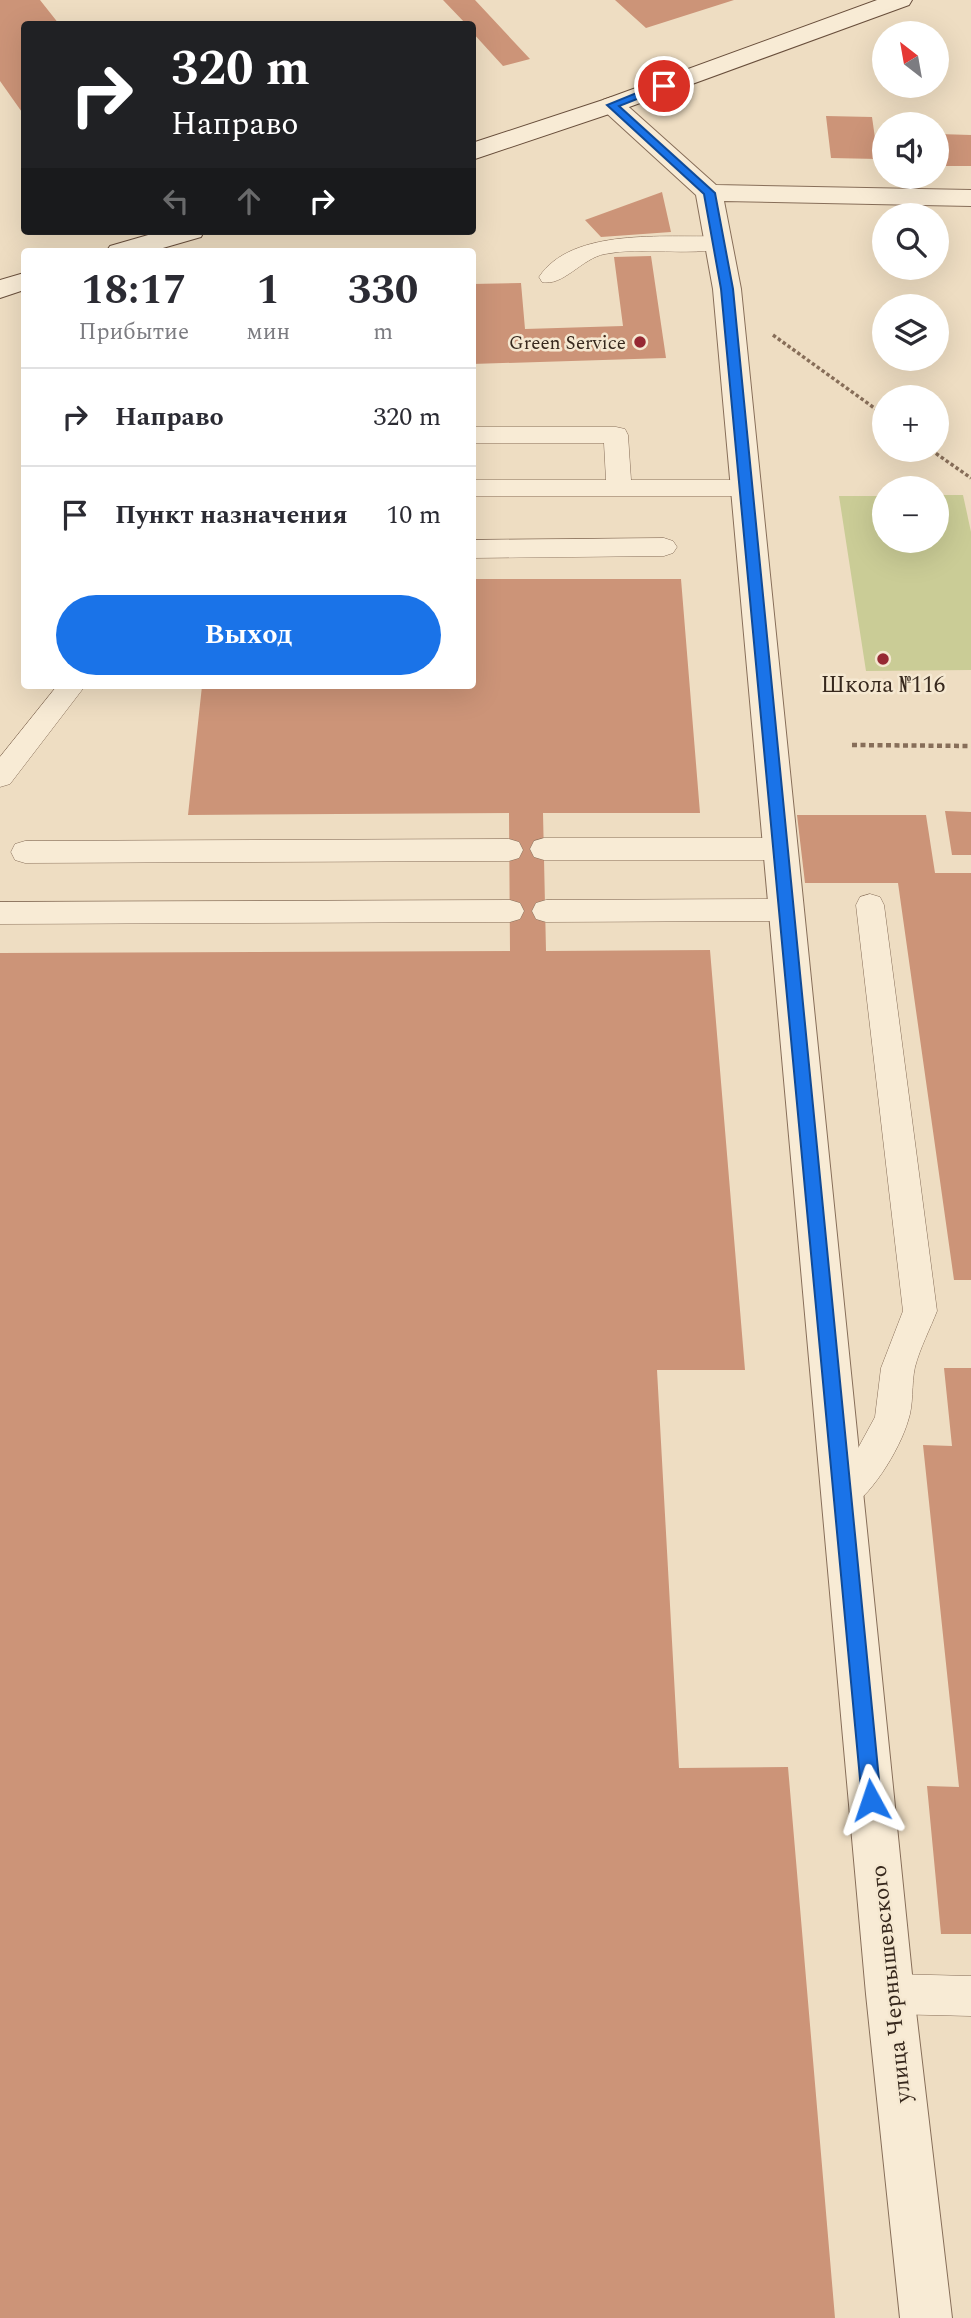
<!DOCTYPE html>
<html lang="ru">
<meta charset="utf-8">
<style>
body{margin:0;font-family:Spectral,serif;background:#f7f7f7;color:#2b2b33;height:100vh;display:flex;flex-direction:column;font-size:26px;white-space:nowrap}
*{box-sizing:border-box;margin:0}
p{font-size:23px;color:#7c7c81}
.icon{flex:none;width:38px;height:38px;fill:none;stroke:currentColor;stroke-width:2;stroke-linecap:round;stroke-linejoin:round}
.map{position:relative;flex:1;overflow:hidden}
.details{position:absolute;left:21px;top:248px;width:455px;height:441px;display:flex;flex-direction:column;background:#fff;border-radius:7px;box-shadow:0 7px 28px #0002}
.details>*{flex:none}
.hud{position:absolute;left:21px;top:21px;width:455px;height:214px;border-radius:7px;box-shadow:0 7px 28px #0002;background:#202124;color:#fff;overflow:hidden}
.needle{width:46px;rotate:329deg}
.fabs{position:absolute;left:872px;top:21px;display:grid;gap:14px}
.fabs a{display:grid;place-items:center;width:77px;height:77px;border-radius:50%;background:#fff;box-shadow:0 7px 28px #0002;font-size:35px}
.pin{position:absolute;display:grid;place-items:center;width:60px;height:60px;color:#fff;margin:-30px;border:4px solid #fff;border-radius:50%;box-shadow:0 2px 7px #0007}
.me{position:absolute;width:77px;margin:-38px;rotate:355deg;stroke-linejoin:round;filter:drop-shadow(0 0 5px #0008)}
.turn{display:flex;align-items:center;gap:24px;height:147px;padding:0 35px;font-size:32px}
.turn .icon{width:91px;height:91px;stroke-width:2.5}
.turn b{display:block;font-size:49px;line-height:60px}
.lanes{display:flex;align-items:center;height:66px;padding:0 35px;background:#0003;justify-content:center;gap:35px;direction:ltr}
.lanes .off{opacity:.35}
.eta{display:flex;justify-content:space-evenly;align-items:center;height:119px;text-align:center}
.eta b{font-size:42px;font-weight:700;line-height:49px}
.cta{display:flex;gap:14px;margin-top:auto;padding:14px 35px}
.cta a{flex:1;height:80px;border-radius:42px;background:#1a73e8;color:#fff;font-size:28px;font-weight:700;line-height:80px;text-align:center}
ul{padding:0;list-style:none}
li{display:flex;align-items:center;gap:21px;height:98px;padding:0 35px;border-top:2px solid #e1e1e2}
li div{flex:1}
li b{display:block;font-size:26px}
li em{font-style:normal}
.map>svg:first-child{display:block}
</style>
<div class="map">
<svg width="971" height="2318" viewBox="0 0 971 2318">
<rect width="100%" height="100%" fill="#eeddc2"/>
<!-- green -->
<path fill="#cacc96" d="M936 495H963L971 532V670L866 671 839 496H884V541H936Z"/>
<!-- building -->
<path fill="#cc9478" d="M0 0H40L59 24H24V115L0 81Z
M443 0H475L530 59 503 66 472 32V24H466Z
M615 0H734L646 28Z
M826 116 872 117 878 159 831 158Z
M939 134 971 135V166H943Z
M662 192 671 232 601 237 585 220Z
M651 256 666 358 472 364V284L521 283 525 329 623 326 614 257Z
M472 579H681L700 813H543L546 951 710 950 745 1370H657L679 1768 788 1767 835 2318H0V953L510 951 509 813 188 815 202 686H472Z
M945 811 971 812V855H952Z
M797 815H926L935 873H971V1280H954L898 883H805Z
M944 1368H971V1934H941L927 1786 959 1787 923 1445 952 1446Z"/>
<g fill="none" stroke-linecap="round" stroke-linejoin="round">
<defs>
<path id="service" d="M718 236 726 238 729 243 726 248C687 257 644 246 605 254 582 258 563 287 542 282L539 277C572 227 665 238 718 236Z
M472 427H616L625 429 628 435 631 480H746L755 482 758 488 755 494 746 496H472V480H606L604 443H472Z
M664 538 673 541 677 547 673 553 664 556 472 558V540Z
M57 686H85L10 784 0 787V757Z
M544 838H780L790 841 794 849 790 857 780 860H544L534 857 530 849 534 841Z
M509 839 519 842 523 850 519 858 509 861 25 863 15 860 11 852 15 844 25 841Z
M870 894 880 897 884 905 937 1311C930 1329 920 1348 915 1367 911 1385 914 1404 908 1421 900 1449 869 1501 842 1512L830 1507 825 1495 830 1483 857 1450 875 1417 881 1368 903 1311 856 905 860 897Z
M786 899 796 902 800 910 796 918 786 921 546 922 536 919 532 911 536 903 546 900Z
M510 900 520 903 524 911 520 919 510 922 0 924V902Z
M890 1974 971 1976V2016L890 2014 876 2008 870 1994 876 1980Z"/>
<path id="tertiary" d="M612 97 621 100 716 185 971 190V206L724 201 741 289 914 1994 952 2318H900L866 1994 713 289 696 195 603 110 599 105 603 100Z"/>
<path id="secondary" d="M877 0H912L909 5 621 110 472 160V143L603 100Z
M162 231H204L201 237 149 252H106L110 246Z
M24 273V290L0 298V280Z"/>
</defs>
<!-- service casing -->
<use href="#service" stroke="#876e59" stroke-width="1"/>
<!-- tertiary casing -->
<use href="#tertiary" stroke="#876e59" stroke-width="2"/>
<!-- secondary casing -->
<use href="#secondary" stroke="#694f3c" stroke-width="2"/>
<!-- path-far1 -->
<path stroke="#876e59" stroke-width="3.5" stroke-dasharray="3.5 2.5" stroke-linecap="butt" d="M773 335 884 415
M931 450 971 478"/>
<!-- path -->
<path stroke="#876e59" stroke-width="4.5" stroke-dasharray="5 3.5" stroke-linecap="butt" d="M852 745 971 746"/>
<!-- service -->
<use href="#service" fill="#f8ebd5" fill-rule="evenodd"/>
<!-- tertiary -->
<use href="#tertiary" fill="#f8ebd5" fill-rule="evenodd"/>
<!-- secondary -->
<use href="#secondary" fill="#f8ebd5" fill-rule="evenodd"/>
</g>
<!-- route -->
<path fill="#1a73e8" stroke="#114b97" stroke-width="2" d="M661 83 670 86 619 106 715 193 733 289 881 1800 878 1807 871 1810 864 1807 862 1800 721 289 704 194 607 105Z"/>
<!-- markers -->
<g fill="#962933" stroke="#f5e8d1" stroke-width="2.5">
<circle cx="640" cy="342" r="7"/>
<circle cx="883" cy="659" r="7"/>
</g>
<g text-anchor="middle" stroke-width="5" stroke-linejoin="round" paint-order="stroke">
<!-- far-poi labels -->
<g font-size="19" fill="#37281d" stroke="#f5e8d1" text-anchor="end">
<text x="626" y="349">Green Service</text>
</g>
<!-- poi labels -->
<g font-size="23" fill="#37281d" stroke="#f5e8d1">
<text x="883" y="692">Школа №116</text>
</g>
<!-- street labels -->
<g font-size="23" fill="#37281d" stroke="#f5e8d1">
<text transform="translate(890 1984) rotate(-96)" y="8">улица Чернышевского</text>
</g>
</g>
</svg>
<div class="fabs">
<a><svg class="needle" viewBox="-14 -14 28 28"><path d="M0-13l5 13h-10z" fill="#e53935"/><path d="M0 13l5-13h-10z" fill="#7c7c81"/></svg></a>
<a><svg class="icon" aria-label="sound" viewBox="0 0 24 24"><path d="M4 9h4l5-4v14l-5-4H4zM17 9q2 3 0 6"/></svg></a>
<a><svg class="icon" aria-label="search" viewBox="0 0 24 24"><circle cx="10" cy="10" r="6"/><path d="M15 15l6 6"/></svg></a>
<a><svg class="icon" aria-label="layers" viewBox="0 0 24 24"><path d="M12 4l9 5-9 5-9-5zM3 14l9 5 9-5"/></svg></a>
<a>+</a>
<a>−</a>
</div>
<div class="pin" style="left:664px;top:86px;background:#d93025"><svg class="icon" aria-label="arrive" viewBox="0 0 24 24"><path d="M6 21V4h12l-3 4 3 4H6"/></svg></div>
<svg class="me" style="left:871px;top:1800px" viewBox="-20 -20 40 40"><path d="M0-17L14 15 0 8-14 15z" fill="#1a73e8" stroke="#fff" stroke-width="4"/></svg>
<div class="hud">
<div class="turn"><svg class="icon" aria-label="right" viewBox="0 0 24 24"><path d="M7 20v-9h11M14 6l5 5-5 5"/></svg><div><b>320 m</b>Направо</div></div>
<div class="lanes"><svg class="icon off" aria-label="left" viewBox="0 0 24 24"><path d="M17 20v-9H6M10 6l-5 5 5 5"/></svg><svg class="icon off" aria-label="ahead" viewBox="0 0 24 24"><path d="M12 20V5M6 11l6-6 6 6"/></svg><svg class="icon" aria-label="right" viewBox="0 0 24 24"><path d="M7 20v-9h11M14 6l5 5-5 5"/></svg></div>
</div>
<section class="details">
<div class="eta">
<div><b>18:17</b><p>Прибытие</p></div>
<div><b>1</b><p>мин</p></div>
<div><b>330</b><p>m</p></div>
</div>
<ul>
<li><svg class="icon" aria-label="right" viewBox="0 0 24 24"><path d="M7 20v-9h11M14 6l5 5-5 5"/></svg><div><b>Направо</b></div><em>320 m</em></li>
<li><svg class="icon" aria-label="arrive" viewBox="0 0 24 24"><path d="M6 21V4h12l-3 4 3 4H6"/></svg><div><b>Пункт назначения</b></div><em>10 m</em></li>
</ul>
<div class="cta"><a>Выход</a></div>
</section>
</div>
